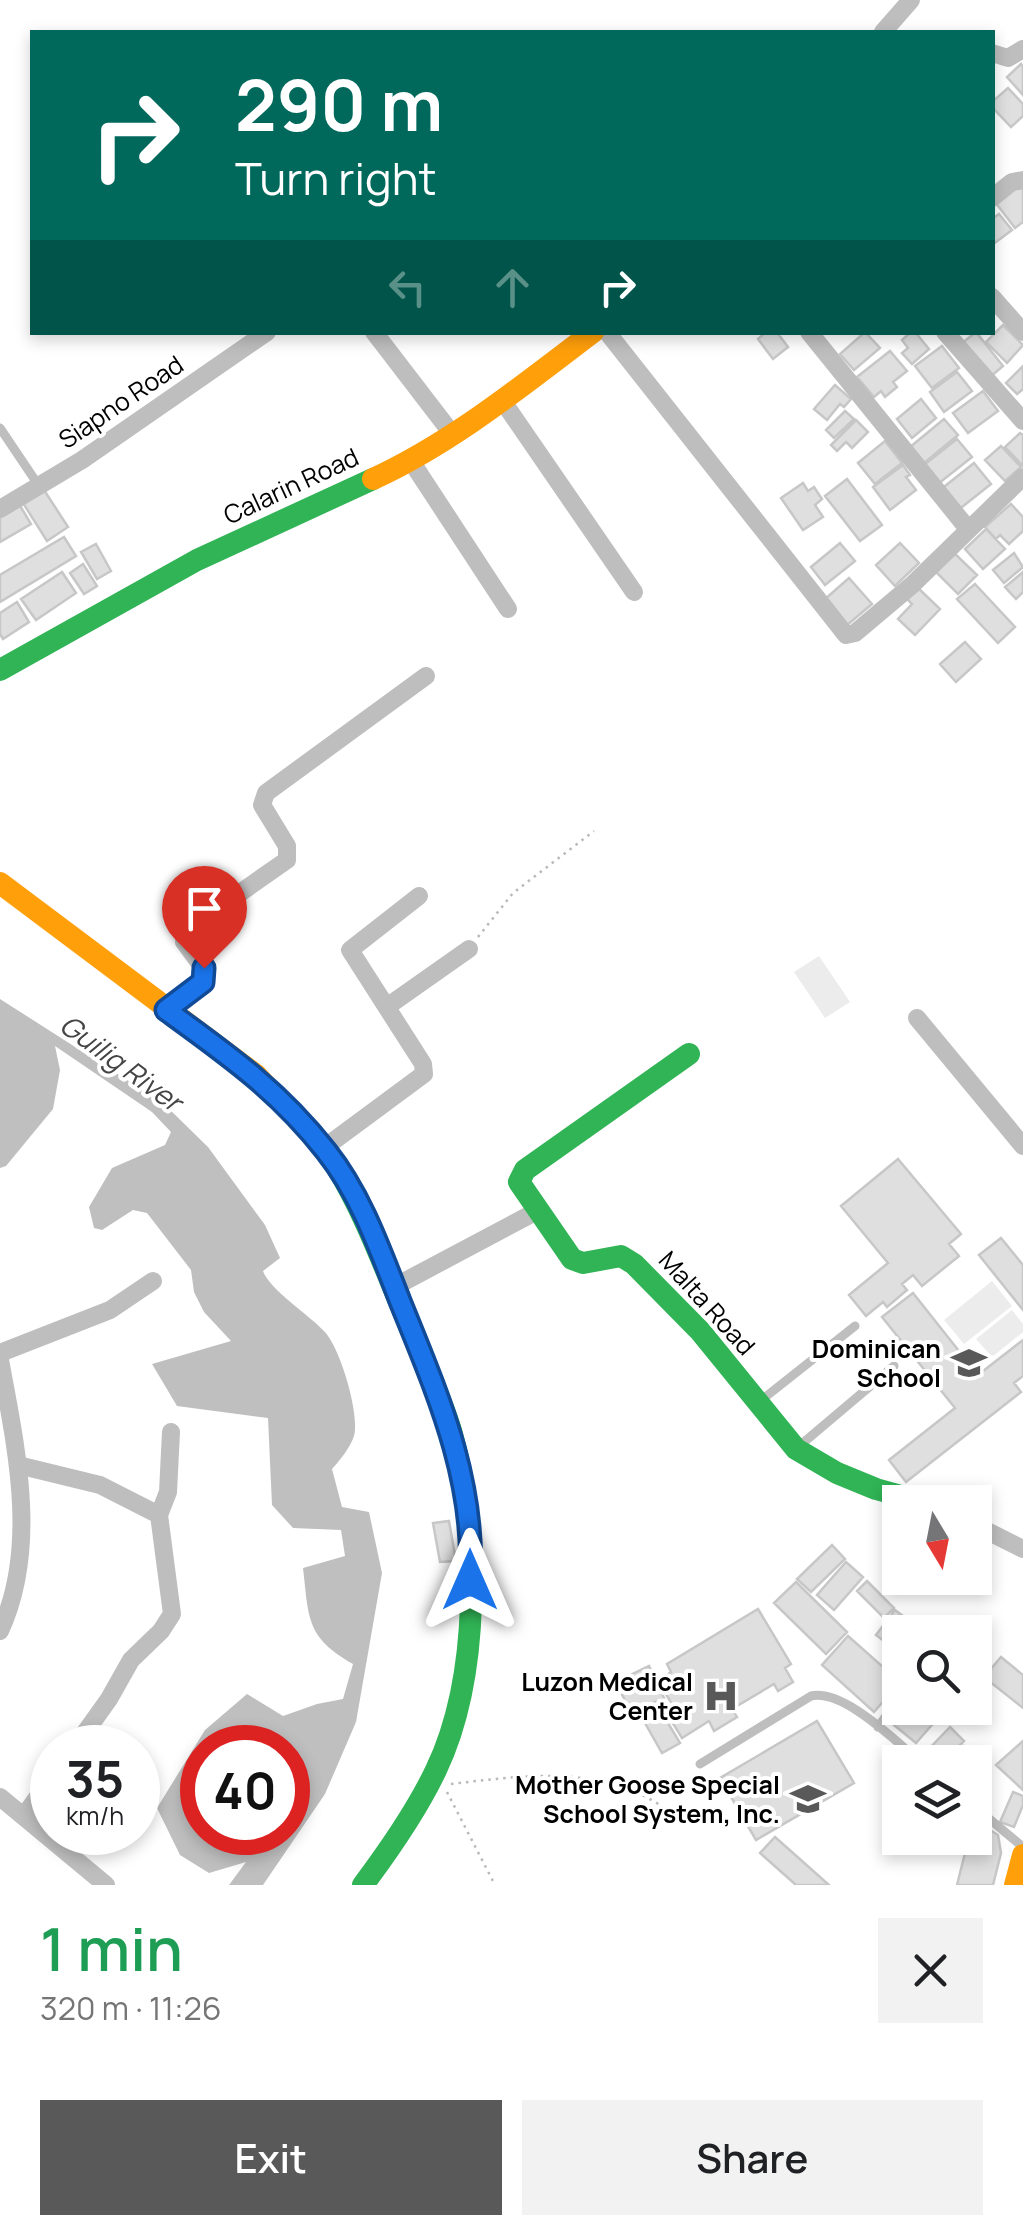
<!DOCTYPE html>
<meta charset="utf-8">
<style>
body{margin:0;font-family:Manrope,sans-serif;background:#f2f2f2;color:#202124;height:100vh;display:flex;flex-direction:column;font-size:38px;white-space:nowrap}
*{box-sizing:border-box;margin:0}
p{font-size:32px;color:#757577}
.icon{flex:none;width:55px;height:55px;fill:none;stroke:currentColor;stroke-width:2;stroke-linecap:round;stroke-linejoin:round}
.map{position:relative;height:1885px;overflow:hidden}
.panel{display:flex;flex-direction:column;background:#fff;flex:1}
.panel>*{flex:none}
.top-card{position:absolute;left:30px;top:30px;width:965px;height:305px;border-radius:0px;box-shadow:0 5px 15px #0003;background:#00695c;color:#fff;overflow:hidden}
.needle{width:65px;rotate:170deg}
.buttons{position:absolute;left:882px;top:1485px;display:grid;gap:20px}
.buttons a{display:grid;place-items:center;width:110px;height:110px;border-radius:0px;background:#fff;box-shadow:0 5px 15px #0003;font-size:50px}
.speed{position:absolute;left:30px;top:1725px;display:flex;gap:20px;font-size:50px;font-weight:700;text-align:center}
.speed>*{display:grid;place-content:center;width:130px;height:130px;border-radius:50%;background:#fff;box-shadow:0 5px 15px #0003;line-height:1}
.speed small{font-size:25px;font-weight:400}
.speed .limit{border:15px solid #d22;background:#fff;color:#111}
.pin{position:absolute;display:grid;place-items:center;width:85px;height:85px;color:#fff;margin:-102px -42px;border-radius:50% 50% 50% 0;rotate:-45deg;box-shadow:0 0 10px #0007}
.pin .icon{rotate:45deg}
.me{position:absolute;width:110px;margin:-55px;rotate:0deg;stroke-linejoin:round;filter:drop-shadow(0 0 8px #0008)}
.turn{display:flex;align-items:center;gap:35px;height:210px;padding:0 40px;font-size:45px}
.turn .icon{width:130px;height:130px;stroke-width:2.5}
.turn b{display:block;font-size:70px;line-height:85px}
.lanes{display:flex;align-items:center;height:95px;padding:0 40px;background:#0003;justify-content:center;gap:50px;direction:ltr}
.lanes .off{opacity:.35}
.round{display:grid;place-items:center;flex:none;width:105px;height:105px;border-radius:0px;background:#f2f2f2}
.headline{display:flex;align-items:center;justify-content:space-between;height:170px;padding:0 40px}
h1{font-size:60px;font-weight:600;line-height:75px;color:#1e9e55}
.action{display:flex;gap:20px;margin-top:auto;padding:20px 40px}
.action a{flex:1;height:115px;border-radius:0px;background:#595959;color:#fff;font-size:40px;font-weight:600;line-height:115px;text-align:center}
.action a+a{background:#f2f2f2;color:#202124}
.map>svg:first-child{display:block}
</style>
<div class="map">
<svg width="1023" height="1885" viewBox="0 0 1023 1885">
<rect width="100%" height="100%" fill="#fff"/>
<!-- green -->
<path fill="#ececec" d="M819 956 850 1002 825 1018 794 972Z
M992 1281 1012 1306 964 1344 944 1320Z
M1012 1310 1023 1324V1332L992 1357 976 1339Z"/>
<!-- water -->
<path fill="#bfbfbf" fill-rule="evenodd" d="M0 999 163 1103 208 1147 265 1225 280 1258 263 1271C269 1289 309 1315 324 1331 340 1347 360 1414 354 1436 350 1448 340 1460 332 1469L342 1507 369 1512 382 1573 356 1722 325 1794 263 1885H229L246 1862 209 1873 180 1855 157 1808 205 1730 247 1694 283 1716 317 1704 343 1699 353 1664C306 1637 309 1619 303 1568L345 1556 341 1530 293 1528 272 1505 268 1418 177 1406 152 1364 231 1341 204 1312 194 1292 191 1270 147 1213 133 1210 102 1230 94 1228 89 1207 112 1168 165 1145 171 1132 152 1112 55 1046 60 1070 53 1109 6 1166 0 1168ZM202 1748H288V1832H202Z"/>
<!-- building -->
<path fill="#dfdfdf" stroke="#c7c7c7" stroke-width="2.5" d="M1021 64 1023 67V95L1007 77Z
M1008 88 1023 104V116L1011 127 992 107V102Z
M1019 183 1023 187V222L1015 228 995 202Z
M999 214 1012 230 992 245V219Z
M1003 325 1023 345 1007 363 986 342Z
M766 332H782L779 335 788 347 773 359 758 339Z
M865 332 880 348 854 370 840 354Z
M911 332H915L929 349 912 364 902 353 908 348 902 340Z
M976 332 1003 366 990 377 961 344Z
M942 346 959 368 932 388 915 366Z
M890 351 907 371 893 382 897 387 885 397 881 391 874 397 857 377Z
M1023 366V389L1017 394 1006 383Z
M957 372 972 391 944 412 930 392Z
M835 385 851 399 844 407 840 404 827 420 814 409Z
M983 391 998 411 968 433 953 413Z
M921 399 936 418 912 438 897 419Z
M845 411 854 419 834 438 826 430Z
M944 419 958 435 923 464 909 448Z
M856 420 868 432 852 448 846 442 837 451 831 445Z
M1020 433 1023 435V466L1005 447Z
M957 439 972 457 938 484 924 465Z
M885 441 902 463 875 484 858 463Z
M1001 446 1021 467 1005 481 985 460Z
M974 463 991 484 957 511 940 490Z
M903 465 910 475 906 477 916 490 890 510 873 487Z
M847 479 882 525 860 541 825 496Z
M803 483 808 491 814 487 822 499 815 505 823 517 803 530 781 498Z
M44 490 68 527 47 541 23 503Z
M19 504 31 524 0 542V515Z
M1011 504 1023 517V531L1009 544 1000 535 996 539 985 527Z
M986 529 1005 549 983 569 965 549Z
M64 537 76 556 0 602V575Z
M840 543 855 561 825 585 811 567Z
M900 543 919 563 895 586 876 565Z
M96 544 111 571 97 579 81 552Z
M952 551 977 575 958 594 934 570Z
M1014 553 1023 567 1004 583 993 570Z
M83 564 97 586 84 594 70 573Z
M62 572 76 593 36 620 21 599Z
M1023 572V592L1016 599 1005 587Z
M849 578 872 604 846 626 824 600Z
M975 584 1015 627 998 643 957 599Z
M917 587 940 609 915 635 898 619 912 604 906 598Z
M17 602 29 622 3 639 0 634V613Z
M965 642 981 659 956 682 940 664Z
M898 1159 961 1234 949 1244 959 1256 922 1286 913 1275 902 1284 907 1290 887 1307 883 1302 866 1316 849 1295 888 1263 841 1206Z
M1001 1238 1023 1265V1310L979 1255Z
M913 1293 978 1375 1023 1340V1376L1014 1383 1021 1392 906 1482 889 1460 955 1408 882 1317Z
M449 1521 456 1561 440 1562 433 1523Z
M832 1545 845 1559 811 1592 797 1579Z
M846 1562 863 1577 834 1610 817 1595Z
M867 1581 894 1608 884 1618 857 1591Z
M796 1582 847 1632 826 1654 774 1603Z
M758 1609 791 1664 785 1668 793 1682 778 1691 774 1684 732 1709 737 1717 714 1731 709 1721 682 1738 664 1709 672 1704 658 1681 671 1672 667 1664Z
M895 1610 920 1629 917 1632H900V1653L876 1635Z
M848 1636 900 1682 874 1712 822 1665Z
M1001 1657 1023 1675V1708L984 1677Z
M649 1666 664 1698 631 1713 616 1682Z
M909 1708H926L938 1718 916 1743 894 1725Z
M662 1713 680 1743 662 1753 645 1723Z
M817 1721 854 1783 756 1840 720 1778Z
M950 1727 964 1741 943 1762H939L927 1751Z
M1023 1741V1790L996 1765Z
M964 1746 985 1764 975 1775V1762H949Z
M1013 1792 1023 1796V1805L1014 1827 1000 1822Z
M979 1823 998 1835 1001 1853 993 1885H957L965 1853 956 1844 963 1838H975V1826Z
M775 1837 829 1885H796L760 1853Z"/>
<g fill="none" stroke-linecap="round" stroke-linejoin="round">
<!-- path -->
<path stroke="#b9b9b9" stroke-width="2.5" stroke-dasharray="2.5 5" stroke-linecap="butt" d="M478 937 513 893 594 831
M451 1784C511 1777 570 1768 628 1789 645 1795 661 1806 676 1814
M447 1792 495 1885"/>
<!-- lane -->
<path stroke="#bebebe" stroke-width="9" d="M0 428 39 486
M759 1402 855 1326
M797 1448 894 1366
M878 1727 900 1697
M700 1764 811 1696C844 1689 895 1741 921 1762
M975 1807 1023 1847"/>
<!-- street -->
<path stroke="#bebebe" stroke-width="18" d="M883 32 911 0
M992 53 1008 58 1023 49
M992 198 1012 182 1023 180
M992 297 1023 332
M374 332 453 435
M607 332 846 635 855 633 912 585 1023 477
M809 332 968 529
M945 332 1023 421
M502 400 634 592
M411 461 508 609
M0 509 82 460 267 332
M388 1006 469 949
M166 1010 205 977 204 969 184 942 187 930 287 860V846L262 805 266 793 426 676
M917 1018 1023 1146
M324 1148 424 1074 423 1064 350 950 419 896
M394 1287 537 1211
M0 1353 110 1310 153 1281
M0 1360C16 1447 39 1547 0 1631
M18 1465 100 1485 159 1515
M975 1525 1023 1549
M74 1748 109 1699 131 1660 161 1631 172 1614 159 1515 168 1492 171 1432
M0 1797 106 1885
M24 1816 52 1777"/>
<!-- fast -->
<path stroke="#30b455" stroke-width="22" d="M0 670 197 560 373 479
M689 1054 525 1170 519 1182 572 1259 583 1263 621 1256 634 1264 700 1331 796 1449 837 1473 876 1489 923 1502
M334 1163C365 1213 384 1267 407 1321 422 1358 441 1396 452 1434 479 1532 481 1676 436 1770 417 1810 390 1849 363 1885"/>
<!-- slow -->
<path stroke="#ff9f0a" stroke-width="22" d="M373 479C453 442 523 385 593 332
M0 883 256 1075 324 1148 334 1163
M1015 1885 1023 1855"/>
</g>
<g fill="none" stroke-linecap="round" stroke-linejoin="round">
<defs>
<path id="route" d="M204 968 203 982 166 1010C228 1055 278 1090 326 1151 361 1195 380 1250 400 1301 437 1393 476 1480 470 1580"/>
</defs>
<!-- route casing -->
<use href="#route" stroke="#114b97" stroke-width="25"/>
<!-- route -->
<use href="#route" stroke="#1a73e8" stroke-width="18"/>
</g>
<!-- icons -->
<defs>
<symbol id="school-bare" viewBox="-9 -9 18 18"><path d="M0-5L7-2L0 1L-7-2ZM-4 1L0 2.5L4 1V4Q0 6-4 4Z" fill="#595959" stroke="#fff" stroke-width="2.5" paint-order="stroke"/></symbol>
<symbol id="hospital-bare" viewBox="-9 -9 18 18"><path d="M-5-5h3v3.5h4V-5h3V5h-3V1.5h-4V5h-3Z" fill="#595959" stroke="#fff" stroke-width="2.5" paint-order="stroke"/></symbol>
</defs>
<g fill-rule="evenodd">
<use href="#school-bare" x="944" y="1338" width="50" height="50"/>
<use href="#hospital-bare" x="696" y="1671" width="50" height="50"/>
<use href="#school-bare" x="783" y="1774" width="50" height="50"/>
</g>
<g text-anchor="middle" stroke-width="8" stroke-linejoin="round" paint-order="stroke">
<!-- street labels -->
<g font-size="25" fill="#000" stroke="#fff">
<text transform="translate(121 402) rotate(-34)" y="9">Siapno Road</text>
<text transform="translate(291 486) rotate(-25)" y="9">Calarin Road</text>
<text transform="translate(707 1303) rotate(48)" y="9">Malta Road</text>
</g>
<!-- poi labels -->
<g font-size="25" font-weight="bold" fill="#000" stroke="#fff" text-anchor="end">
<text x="941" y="1358">Dominican<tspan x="941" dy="29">School</tspan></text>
<text x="693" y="1691">Luzon Medical<tspan x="693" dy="29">Center</tspan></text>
<text x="780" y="1794">Mother Goose Special<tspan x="780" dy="29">School System, Inc.</tspan></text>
</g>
<!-- water labels -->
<g font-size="28" font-style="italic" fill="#444" stroke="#fff">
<text transform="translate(121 1063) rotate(36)" y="10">Guilig River</text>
</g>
</g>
</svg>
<div class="buttons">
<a><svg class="needle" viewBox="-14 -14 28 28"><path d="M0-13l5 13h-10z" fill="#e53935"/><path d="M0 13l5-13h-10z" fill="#757577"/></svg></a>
<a><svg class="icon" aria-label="search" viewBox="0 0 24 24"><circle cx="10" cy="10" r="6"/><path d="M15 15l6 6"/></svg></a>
<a><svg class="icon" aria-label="layers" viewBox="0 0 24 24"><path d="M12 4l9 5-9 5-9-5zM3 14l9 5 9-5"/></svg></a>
</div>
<div class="speed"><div>35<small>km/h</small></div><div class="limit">40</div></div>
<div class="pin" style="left:204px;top:968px;background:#d93025"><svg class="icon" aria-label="arrive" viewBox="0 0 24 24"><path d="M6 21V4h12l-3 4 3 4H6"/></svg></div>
<svg class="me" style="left:470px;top:1580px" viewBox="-20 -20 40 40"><path d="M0-17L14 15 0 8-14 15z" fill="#1a73e8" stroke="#fff" stroke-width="4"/></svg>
<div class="top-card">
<div class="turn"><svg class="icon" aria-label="right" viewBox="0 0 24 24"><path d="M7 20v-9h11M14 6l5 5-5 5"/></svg><div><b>290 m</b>Turn right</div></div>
<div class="lanes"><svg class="icon off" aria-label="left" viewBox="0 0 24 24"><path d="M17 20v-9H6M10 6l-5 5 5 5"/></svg><svg class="icon off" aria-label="ahead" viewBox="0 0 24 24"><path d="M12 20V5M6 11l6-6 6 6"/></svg><svg class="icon" aria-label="right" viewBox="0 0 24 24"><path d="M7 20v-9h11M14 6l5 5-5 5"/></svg></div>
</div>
</div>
<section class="panel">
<div class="headline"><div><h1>1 min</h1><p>320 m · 11:26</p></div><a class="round"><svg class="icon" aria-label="close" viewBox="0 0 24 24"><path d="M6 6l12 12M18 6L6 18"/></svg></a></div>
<div class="action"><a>Exit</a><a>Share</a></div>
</section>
